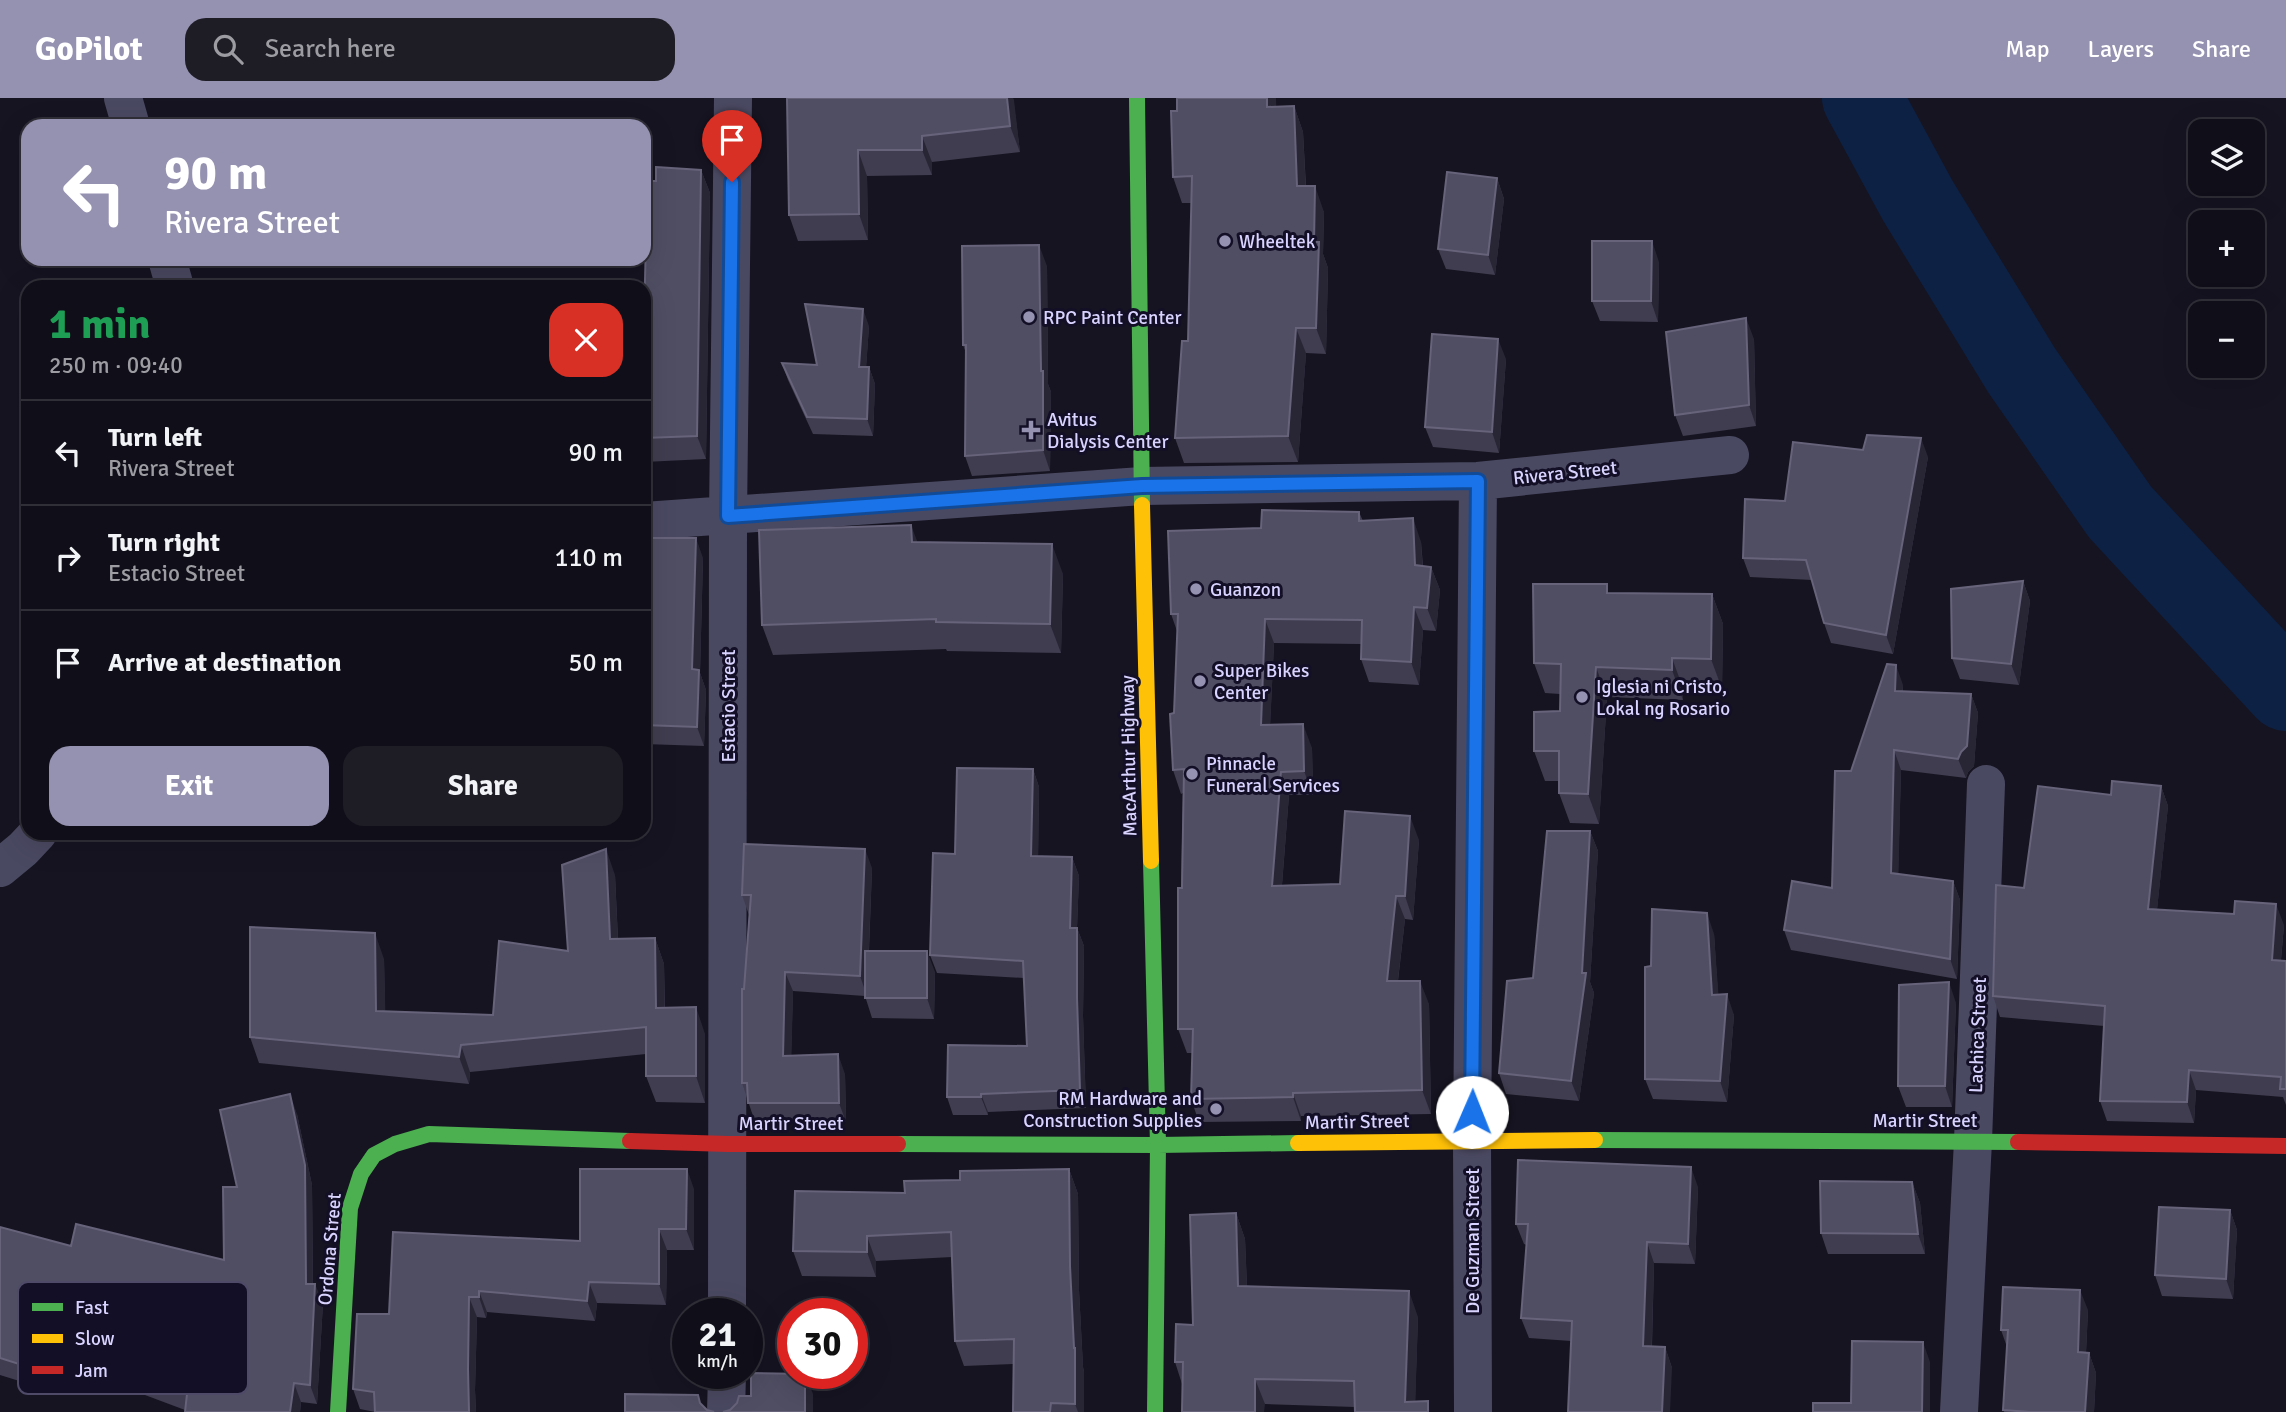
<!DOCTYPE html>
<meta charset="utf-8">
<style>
body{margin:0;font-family:Signika,sans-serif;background:#1e1d26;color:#f1f3f6;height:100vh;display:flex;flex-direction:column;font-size:26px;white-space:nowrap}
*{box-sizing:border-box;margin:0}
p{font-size:23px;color:#9c9ca2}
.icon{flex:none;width:38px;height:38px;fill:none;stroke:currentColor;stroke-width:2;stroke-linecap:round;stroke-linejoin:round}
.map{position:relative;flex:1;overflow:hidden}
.panel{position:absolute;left:21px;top:182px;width:630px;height:560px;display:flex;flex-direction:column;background:#100f19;border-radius:21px;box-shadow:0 7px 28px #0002,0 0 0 2px #302f38}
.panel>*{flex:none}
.banner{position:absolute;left:21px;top:21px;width:630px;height:147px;border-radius:21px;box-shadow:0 7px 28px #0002,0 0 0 2px #302f38;background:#9591b1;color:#fff;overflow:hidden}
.controls{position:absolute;left:2188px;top:21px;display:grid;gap:14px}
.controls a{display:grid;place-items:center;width:77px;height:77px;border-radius:14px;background:#100f19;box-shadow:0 7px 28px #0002,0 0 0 2px #302f38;font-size:35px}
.speed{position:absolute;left:672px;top:1200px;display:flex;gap:14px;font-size:35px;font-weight:700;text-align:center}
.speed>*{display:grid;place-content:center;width:91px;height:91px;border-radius:50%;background:#100f19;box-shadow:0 7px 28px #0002,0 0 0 2px #302f38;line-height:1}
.speed small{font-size:18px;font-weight:400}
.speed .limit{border:10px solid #d22;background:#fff;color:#111}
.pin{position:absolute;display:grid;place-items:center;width:60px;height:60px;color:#fff;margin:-72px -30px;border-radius:50% 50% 50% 0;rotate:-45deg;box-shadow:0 0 7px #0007}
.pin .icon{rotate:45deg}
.me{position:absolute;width:77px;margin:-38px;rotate:1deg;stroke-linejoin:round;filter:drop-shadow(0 0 5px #0008)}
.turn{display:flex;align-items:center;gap:24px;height:147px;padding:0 28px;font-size:32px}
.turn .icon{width:91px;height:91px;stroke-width:2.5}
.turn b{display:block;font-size:49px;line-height:60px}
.round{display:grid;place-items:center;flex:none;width:74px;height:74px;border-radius:21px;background:#1e1d26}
.head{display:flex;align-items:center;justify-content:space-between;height:119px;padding:0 28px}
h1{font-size:42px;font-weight:800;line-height:52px;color:#1e9e55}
.button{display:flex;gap:14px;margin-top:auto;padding:14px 28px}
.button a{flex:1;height:80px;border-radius:21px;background:#9591b1;color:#fff;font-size:28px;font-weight:800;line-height:80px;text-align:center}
.button a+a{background:#1e1d26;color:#f1f3f6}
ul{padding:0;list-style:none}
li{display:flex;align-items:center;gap:21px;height:105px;padding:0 28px;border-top:2px solid #302f38}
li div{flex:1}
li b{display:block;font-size:26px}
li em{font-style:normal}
header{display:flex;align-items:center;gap:42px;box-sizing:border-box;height:98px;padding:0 35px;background:#9591b1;color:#fff}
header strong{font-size:33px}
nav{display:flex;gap:38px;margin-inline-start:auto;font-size:24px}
.search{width:490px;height:63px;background:#1e1d26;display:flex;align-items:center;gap:18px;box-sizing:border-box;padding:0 24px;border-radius:21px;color:#9c9ca2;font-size:26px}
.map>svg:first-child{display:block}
</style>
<header>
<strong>GoPilot</strong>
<div class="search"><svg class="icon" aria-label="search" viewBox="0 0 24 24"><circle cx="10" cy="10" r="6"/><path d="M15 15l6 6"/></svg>Search here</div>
<nav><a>Map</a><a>Layers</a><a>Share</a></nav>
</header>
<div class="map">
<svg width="2286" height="1314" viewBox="0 0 2286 1314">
<rect width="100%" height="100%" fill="#161421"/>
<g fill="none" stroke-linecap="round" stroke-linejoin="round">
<!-- river -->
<path stroke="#0d2144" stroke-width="80" d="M1862 0 1918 103 2022 273 2120 414 2286 593"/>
<!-- street -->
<path stroke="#4a4962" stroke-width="38" d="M123 0 131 28
M167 161 175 189
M644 423 1142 388 1478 383 1730 357
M0 770 23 751 38 735
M727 1216 728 418 733 0
M726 1314 727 1276
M1473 1314 1472 1042 1478 383
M1959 1314 1973 1043 1986 686"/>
<!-- fast -->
<path stroke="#4caf50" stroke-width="16" d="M1137 0 1142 407
M1151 763 1158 1047 1155 1314
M1595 1042 2018 1044
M898 1046 1158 1047 1298 1045
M338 1314 350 1110 361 1076 374 1057 395 1046 429 1036 630 1043"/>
<!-- slow -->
<path stroke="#ffc107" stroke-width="16" d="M1142 407 1151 763
M1298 1045 1595 1042"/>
<!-- jam -->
<path stroke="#c62828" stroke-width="16" d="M630 1043 728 1046H898
M2018 1044 2286 1048"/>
</g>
<!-- wall -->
<path fill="#403d50" d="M787 0H1013L1020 54 932 64V77L867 78 868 142 798 143 789 117Z
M1294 8 1303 34 1306 88 1324 114 1323 156 1328 170 1326 256 1306 255 1298 364 1184 365 1175 340 1188 243 1192 105H1182L1173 79 1276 9Z
M701 72 710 95 706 361 644 364V222L646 165 574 164 572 161H644V83H656Z
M1497 80 1504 101 1495 177 1446 171 1438 151Z
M1659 164 1658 224 1600 223 1592 203Z
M1047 168 1048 286 1051 294 1050 373 972 378 965 358 966 255 963 247Z
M869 228 866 269H869L875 286 873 338 813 336 788 282 782 265 817 267Z
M1754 241 1756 328 1683 338 1675 317Z
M1506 261 1499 355 1433 349 1425 329Z
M1928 359 1893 556 1831 545 1824 525 1812 482 1750 479 1743 460 1785 403Z
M1359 414 1363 423 1421 444 1423 468 1431 469 1440 492 1436 533 1423 532 1419 587 1369 584 1361 561V546L1274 545 1270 627 1312 650 1313 697H1289L1282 787 1340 786 1419 742 1413 822 1405 821 1398 883 1429 906 1431 1016 1301 1018V1023L1199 1024 1191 1001 1192 955H1187L1178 931 1183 695 1181 696 1173 672 1177 533 1171 516 1261 430Z
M644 440 703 460 700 575 706 592 704 648 644 646Z
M917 444 1063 476 1061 555 947 553 946 551 773 557 762 527Z
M2023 483 2030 503 2019 587 1960 581 1952 560Z
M1610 495 1712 496 1723 526 1722 591 1683 590V602L1607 599 1599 726 1570 725 1559 695V683H1545L1534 653 1560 613V596L1545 595 1534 565Z
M1903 587V593L1971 596 1978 615 1974 668 1968 674 1966 680 1901 672 1898 776 1953 783 1960 802 1957 881 1791 852 1784 832 1832 790 1851 673Z
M1033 671 1039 689 1038 758 1072 759 1079 778 1077 830 1084 848 1083 918 1086 1010 988 1014V1017H953L947 999 1027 948 1024 880 937 875 930 857 955 756Z
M2161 688 2168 708 2157 811 2284 827 2281 862 2286 863V1007L2283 999 2196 992 2194 1025 2107 1023 2100 1003 2104 928 2000 919 1993 898 2024 790 2111 697Z
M1590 733 1598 753 1590 884 1594 895 1579 1003 1506 996 1499 975 1533 880Z
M872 770 869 853 935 874 934 921 872 920 865 898 793 893 791 958 845 976 846 1024H755L742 985 744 891 749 817 742 797Z
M615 777 618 841 655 840 664 866 665 910 705 936V1005L656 1004 646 978V956L470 974 469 986 259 965 250 939 384 861 385 913 493 917 568 853Z
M1714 836 1718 897 1734 917 1727 1004 1653 1001 1645 981 1651 868Z
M1956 905 1952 1009H1906L1898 988Z
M297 1016 312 1087 313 1186 323 1205 317 1306 301 1304 300 1314H185V1312L105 1282 98 1265 32 1254 29 1286 0 1277V1129L71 1148 224 1162Z
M1069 1071 1078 1096 1079 1192 1083 1269 1084 1274V1314H1013V1266L964 1268 955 1243 952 1159 876 1163V1179L802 1178 793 1153 905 1095 960 1082Z
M1912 1084 1920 1105 1925 1156H1828L1821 1135Z
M1698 1089 1695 1166 1654 1165 1652 1249H1665L1672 1270 1571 1243 1529 1240 1521 1220 1527 1147 1524 1146 1516 1126Z
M694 1091V1152H667L666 1207 597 1205 595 1223 487 1214 486 1220 477 1219 475 1292 476 1314H375L360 1311 353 1291 389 1216 580 1143Z
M2230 1112 2237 1132 2233 1201 2162 1198 2155 1177Z
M1236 1115 1245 1141 1247 1189 1418 1219 1415 1304 1355 1309 1265 1306 1182 1286 1175 1264 1193 1227Z
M2088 1212 2086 1255H2089L2096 1275 2094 1314H2004L2007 1249 2001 1232Z"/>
<!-- shaded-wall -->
<path fill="#282635" d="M1007 0H1013L1014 2 1020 54 1010 28Z
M1267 0H1276L1277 35 1267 9Z
M1294 8 1303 34 1307 114 1297 88Z
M922 38 932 64V77L922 52Z
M858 52 867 78 868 142 859 116Z
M701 72 710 95 706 361 697 338Z
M1497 80 1504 101 1495 177 1488 157Z
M1315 88 1324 114 1323 156 1328 170 1326 256 1316 230 1314 144Z
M1652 143 1659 164 1658 224 1651 203Z
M1039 147 1047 168 1048 286 1051 294 1050 373 1043 352Z
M863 211 869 228 865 286 859 269Z
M1746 220 1754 241 1756 328 1749 307Z
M1296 230 1306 255 1298 364 1288 338Z
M1498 241 1506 261 1499 355 1492 334Z
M869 269 875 286 873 338 867 321Z
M1921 340 1928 359 1893 556 1886 537Z
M1413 420 1421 444 1424 491 1415 467Z
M911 427 922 456 912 444Z
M696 440 703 460 700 575 706 592 704 648 697 629 692 571Z
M1052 446 1063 476 1061 555 1050 526Z
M1431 469 1440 492 1436 533 1427 510Z
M2023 483 2030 503 2019 587 2011 566Z
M1712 496 1723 526 1722 591 1711 561Z
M1414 509 1423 532 1419 587 1411 564Z
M1265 521 1274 545 1269 651 1261 627Z
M1672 560 1683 590V602L1672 572Z
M1896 567 1903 587 1902 612 1895 593Z
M1596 569 1607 599 1599 726 1588 696Z
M1971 596 1978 615 1974 668 1968 674 1966 680 1958 661Z
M1303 626 1312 650 1313 697 1304 673Z
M1894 652 1901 672 1898 795 1891 775Z
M1033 671 1039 689 1038 776 1031 758Z
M1281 674 1289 697 1280 811 1272 788Z
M2161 688 2168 708 2155 831 2148 811Z
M1410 718 1419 742 1413 822 1405 798Z
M1590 733 1598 753 1590 884 1594 895 1579 1003 1571 983 1582 875Z
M606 751 615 777 619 867 610 841Z
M865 751 872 770 867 898 860 878Z
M1072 759 1079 778 1077 830 1084 848 1083 918 1086 1010 1080 992 1070 830Z
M1953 783 1960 802 1957 881 1950 861Z
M1396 798 1405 821 1395 907 1387 883Z
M2276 806 2284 827 2279 882 2272 862Z
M1707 815 1714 836 1720 917 1712 897Z
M375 835 384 861 386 939 376 913Z
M655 840 664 866 665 936 656 910Z
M927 853 935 874 934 921 927 900Z
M785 874 793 893 791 978 783 958Z
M1420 883 1429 906 1431 1016 1422 992Z
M1949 884 1956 905 1952 1009 1945 988Z
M1727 896 1734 917 1727 1004 1720 983Z
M696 909 705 936V1005L696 978Z
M461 947 470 974 469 986 459 959Z
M838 956 845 976 846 1024 839 1005Z
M2189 972 2196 992 2194 1025 2187 1004Z
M1293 995 1301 1018V1023L1293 999Z
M290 996 297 1016 312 1087 313 1205 306 1186Z
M981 996 988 1014V1017L981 999Z
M1691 1069 1698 1089 1695 1166 1688 1146Z
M687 1071 694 1091V1152L686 1131Z
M1069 1071 1078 1096 1079 1192 1083 1269 1084 1274V1314H1078L1075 1306 1074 1250 1070 1168Z
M1912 1084 1920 1105 1925 1156 1918 1136Z
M2230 1112 2237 1132 2233 1201 2226 1181Z
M1236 1115 1245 1141 1248 1214 1238 1188Z
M659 1131 667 1152 666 1207 659 1186Z
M867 1138 876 1163V1179L867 1154Z
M1647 1144 1654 1165 1651 1269 1643 1248Z
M589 1184 597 1205 595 1223 587 1203Z
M315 1186 323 1205 317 1306 310 1287Z
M2080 1192 2088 1212 2085 1275 2078 1254Z
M479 1193 487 1214 486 1220 479 1199Z
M1409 1193 1418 1219 1415 1314 1405 1304Z
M469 1199 477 1219 475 1292 476 1314H469L468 1271Z
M25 1235 32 1254 29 1286 22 1267Z
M1923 1244 1930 1264V1314H1922Z
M1665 1249 1672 1270 1670 1314H1662Z
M2089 1255 2096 1275 2094 1314H2085Z
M805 1276 813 1296V1314H805Z
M1255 1281 1265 1306 1264 1314H1255Z
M294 1285 301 1304 300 1314H290Z"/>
<!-- building -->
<path fill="#504e63" stroke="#66637b" stroke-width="2" d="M787 0H1007L1010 28 922 38V52H858L859 116 789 117Z
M1177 0H1267V9L1294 8 1297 88H1315L1314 144H1319L1316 230H1296L1288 338 1175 340 1182 243H1188L1192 78 1173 79 1171 13H1177Z
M656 69 701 72 697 338 644 340V222L646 141H644V83H656Z
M1447 74 1497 80 1488 157 1438 151Z
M1592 143H1652L1651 203H1592Z
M1039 147 1041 273H1043V352L965 358 966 247H963L962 148Z
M805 206 863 211 859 269H869L867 321 807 319 782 265 817 267Z
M1746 220 1749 307 1675 317 1666 234Z
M1432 236 1498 241 1492 334 1425 329Z
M1867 337 1921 340 1886 537 1824 525 1806 462 1743 460 1745 401 1785 403 1793 344 1863 352Z
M1262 412 1359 414V423L1413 420 1415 467 1431 469 1427 510 1414 509 1411 564 1361 561 1362 522 1265 521 1261 627 1303 626 1304 673 1281 674 1272 788 1340 786 1345 713 1410 718 1405 798H1396L1387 883H1420L1422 992 1293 995V999L1191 1001 1193 931H1178V790H1182L1184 671 1173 672 1170 616 1174 615 1178 516H1171L1168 433 1261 430Z
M911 427 912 444 1052 446 1050 526 936 524V521L762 527 759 432Z
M644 440H696L692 571 699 572 697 629 644 627Z
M2023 483 2011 566 1952 560 1951 491Z
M1533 486H1607V495L1712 496 1711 561 1672 560V572L1596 569 1588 696 1559 695V653H1534V614L1560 613 1561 566 1534 565Z
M1887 566 1896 567 1895 593 1971 596 1967 648 1961 654 1958 661 1894 652 1891 775 1953 783 1950 861 1784 832 1792 783 1832 790 1835 673H1851Z
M957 670 1033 671 1031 758 1072 759 1070 830H1077V900L1080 992 981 996V999H947L948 947 1027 948 1023 863 930 857 933 755 955 756Z
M2112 683 2161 688 2148 811 2234 816 2235 803 2276 806 2272 862 2286 863V991H2280L2281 979 2189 972 2187 1004 2100 1003 2105 908 1993 898 1996 787 2024 790 2038 688 2111 697Z
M1547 733H1590L1582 875H1586L1571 983 1499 975 1507 883 1533 880Z
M744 746 865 751 860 878 785 874 783 958 838 956 839 1005H748L747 985H742V891H744L751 797H742Z
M606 751 610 841 655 840 656 910 696 909V978H646V929L461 947 459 959 250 939V829L375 835 376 913 493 917 499 843 568 853 562 767Z
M1652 811 1707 815 1712 897 1727 896 1720 983 1645 981V869L1651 868Z
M865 853H927V900H865Z
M1949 884 1945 988H1898L1899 887Z
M290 996 305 1067 306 1186H315L310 1287 294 1285 290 1314H185L187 1296 98 1262 103 1247 25 1235 22 1267 0 1260V1129L71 1148 76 1126 224 1162 223 1089H237L220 1012Z
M1518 1062 1691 1069 1688 1146 1647 1144 1643 1248 1665 1249 1662 1314H1568L1572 1223 1521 1220 1528 1126H1516Z
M580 1071H687L686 1131H659V1186L589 1184 587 1203 479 1193V1199H469L468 1271 469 1314H375L374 1294 353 1291 357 1216H389L393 1134 580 1143Z
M1069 1071 1070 1168 1074 1250H1075V1306L1051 1305 1050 1314H1013L1014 1241 955 1243 951 1134 867 1138V1154L793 1153 795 1093 905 1095 904 1083 960 1082V1073Z
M1820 1083 1912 1084 1918 1136 1821 1135Z
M2159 1109 2230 1112 2226 1181 2155 1177Z
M1236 1115 1238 1188 1409 1193 1405 1304 1428 1303V1314H1355L1354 1283 1255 1281V1314H1182L1183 1264H1175L1176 1226 1193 1227 1190 1117Z
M2003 1189 2080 1192 2078 1254 2089 1255 2085 1314H2030L2003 1312 2008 1232H2001Z
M1852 1243 1923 1244 1922 1314H1813V1305H1851Z
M751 1275 805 1276V1314H723L730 1312 737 1305 739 1298H751Z
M625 1296 698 1297 700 1305 707 1312 714 1314H625Z"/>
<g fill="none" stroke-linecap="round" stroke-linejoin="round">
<defs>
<path id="route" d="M732 84 728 418 1142 388 1478 383 1472 1014"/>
</defs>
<!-- route casing -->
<use href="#route" stroke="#114b97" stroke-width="18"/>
<!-- route -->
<use href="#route" stroke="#1a73e8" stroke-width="12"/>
</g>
<!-- markers -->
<g fill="#9591b1" stroke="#130f26" stroke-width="2.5">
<circle cx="1225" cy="143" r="7"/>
<circle cx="1029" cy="219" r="7"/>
<path d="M1027.5 321.5h7v7h7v7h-7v7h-7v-7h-7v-7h7z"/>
<circle cx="1196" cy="491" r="7"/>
<circle cx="1200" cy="583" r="7"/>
<circle cx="1582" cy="599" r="7"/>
<circle cx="1192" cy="676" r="7"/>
<circle cx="1216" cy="1011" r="7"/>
</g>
<g text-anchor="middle" stroke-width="6" stroke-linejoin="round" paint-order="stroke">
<!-- poi labels -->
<g font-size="19" fill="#d9d4ff" stroke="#130f26" text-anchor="start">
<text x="1239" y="150">Wheeltek</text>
<text x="1043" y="226">RPC Paint Center</text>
<text x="1047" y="328">Avitus<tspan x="1047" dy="22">Dialysis Center</tspan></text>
<text x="1210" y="498">Guanzon</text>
<text x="1214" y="579">Super Bikes<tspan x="1214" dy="22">Center</tspan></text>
<text x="1596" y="595">Iglesia ni Cristo,<tspan x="1596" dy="22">Lokal ng Rosario</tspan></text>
<text x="1206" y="672">Pinnacle<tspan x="1206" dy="22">Funeral Services</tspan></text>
<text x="1202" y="1007" text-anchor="end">RM Hardware and<tspan x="1202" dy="22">Construction Supplies</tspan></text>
</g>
<!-- street labels -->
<g font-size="19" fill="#d9d4ff" stroke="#130f26">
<text transform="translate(1565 374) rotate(-6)" y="7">Rivera Street</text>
<text transform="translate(728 608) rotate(-90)" y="7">Estacio Street</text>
<text transform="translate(1128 658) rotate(-91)" y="7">MacArthur Highway</text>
<text transform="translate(1977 937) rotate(-88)" y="7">Lachica Street</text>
<text x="1925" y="1029">Martir Street</text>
<text transform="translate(1357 1023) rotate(-1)" y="7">Martir Street</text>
<text x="791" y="1032">Martir Street</text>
<text transform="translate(1472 1143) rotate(-90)" y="7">De Guzman Street</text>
<text transform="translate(329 1151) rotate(-85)" y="7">Ordona Street</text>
</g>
</g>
<!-- legend -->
<rect x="18" y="1184" width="230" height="112" rx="10" fill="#130f26" stroke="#4e4a67" stroke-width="2"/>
<rect x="32" y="1205" width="31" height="8" fill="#4caf50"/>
<rect x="32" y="1236" width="31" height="9" fill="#ffc107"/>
<rect x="32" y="1268" width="31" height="8" fill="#c62828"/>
<g font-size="19" fill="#d9d4ff">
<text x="75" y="1216">Fast</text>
<text x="75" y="1247">Slow</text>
<text x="75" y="1279">Jam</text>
</g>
</svg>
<div class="controls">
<a><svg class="icon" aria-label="layers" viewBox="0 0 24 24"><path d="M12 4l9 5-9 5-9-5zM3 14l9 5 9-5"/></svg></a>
<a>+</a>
<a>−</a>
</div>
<div class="speed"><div>21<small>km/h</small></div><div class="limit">30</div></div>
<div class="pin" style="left:732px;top:84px;background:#d93025"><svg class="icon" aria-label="arrive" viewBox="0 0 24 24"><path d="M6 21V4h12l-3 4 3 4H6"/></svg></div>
<svg class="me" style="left:1472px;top:1014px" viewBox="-20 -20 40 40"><circle r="19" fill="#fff"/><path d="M0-13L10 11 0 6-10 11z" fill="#1a73e8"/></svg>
<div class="banner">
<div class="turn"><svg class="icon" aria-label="left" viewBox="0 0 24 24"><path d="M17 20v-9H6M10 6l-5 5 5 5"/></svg><div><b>90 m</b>Rivera Street</div></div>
</div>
<section class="panel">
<div class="head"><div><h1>1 min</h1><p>250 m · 09:40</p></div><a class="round" style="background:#d93025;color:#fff"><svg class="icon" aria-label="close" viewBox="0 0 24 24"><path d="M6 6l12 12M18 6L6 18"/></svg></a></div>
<ul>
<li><svg class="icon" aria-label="left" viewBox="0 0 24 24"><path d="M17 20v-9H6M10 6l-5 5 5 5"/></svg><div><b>Turn left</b><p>Rivera Street</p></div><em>90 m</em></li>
<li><svg class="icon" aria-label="right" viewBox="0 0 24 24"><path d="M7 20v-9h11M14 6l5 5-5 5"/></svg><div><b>Turn right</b><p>Estacio Street</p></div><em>110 m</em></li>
<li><svg class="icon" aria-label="arrive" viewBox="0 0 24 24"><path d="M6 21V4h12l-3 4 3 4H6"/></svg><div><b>Arrive at destination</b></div><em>50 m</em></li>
</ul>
<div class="button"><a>Exit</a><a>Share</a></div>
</section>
</div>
